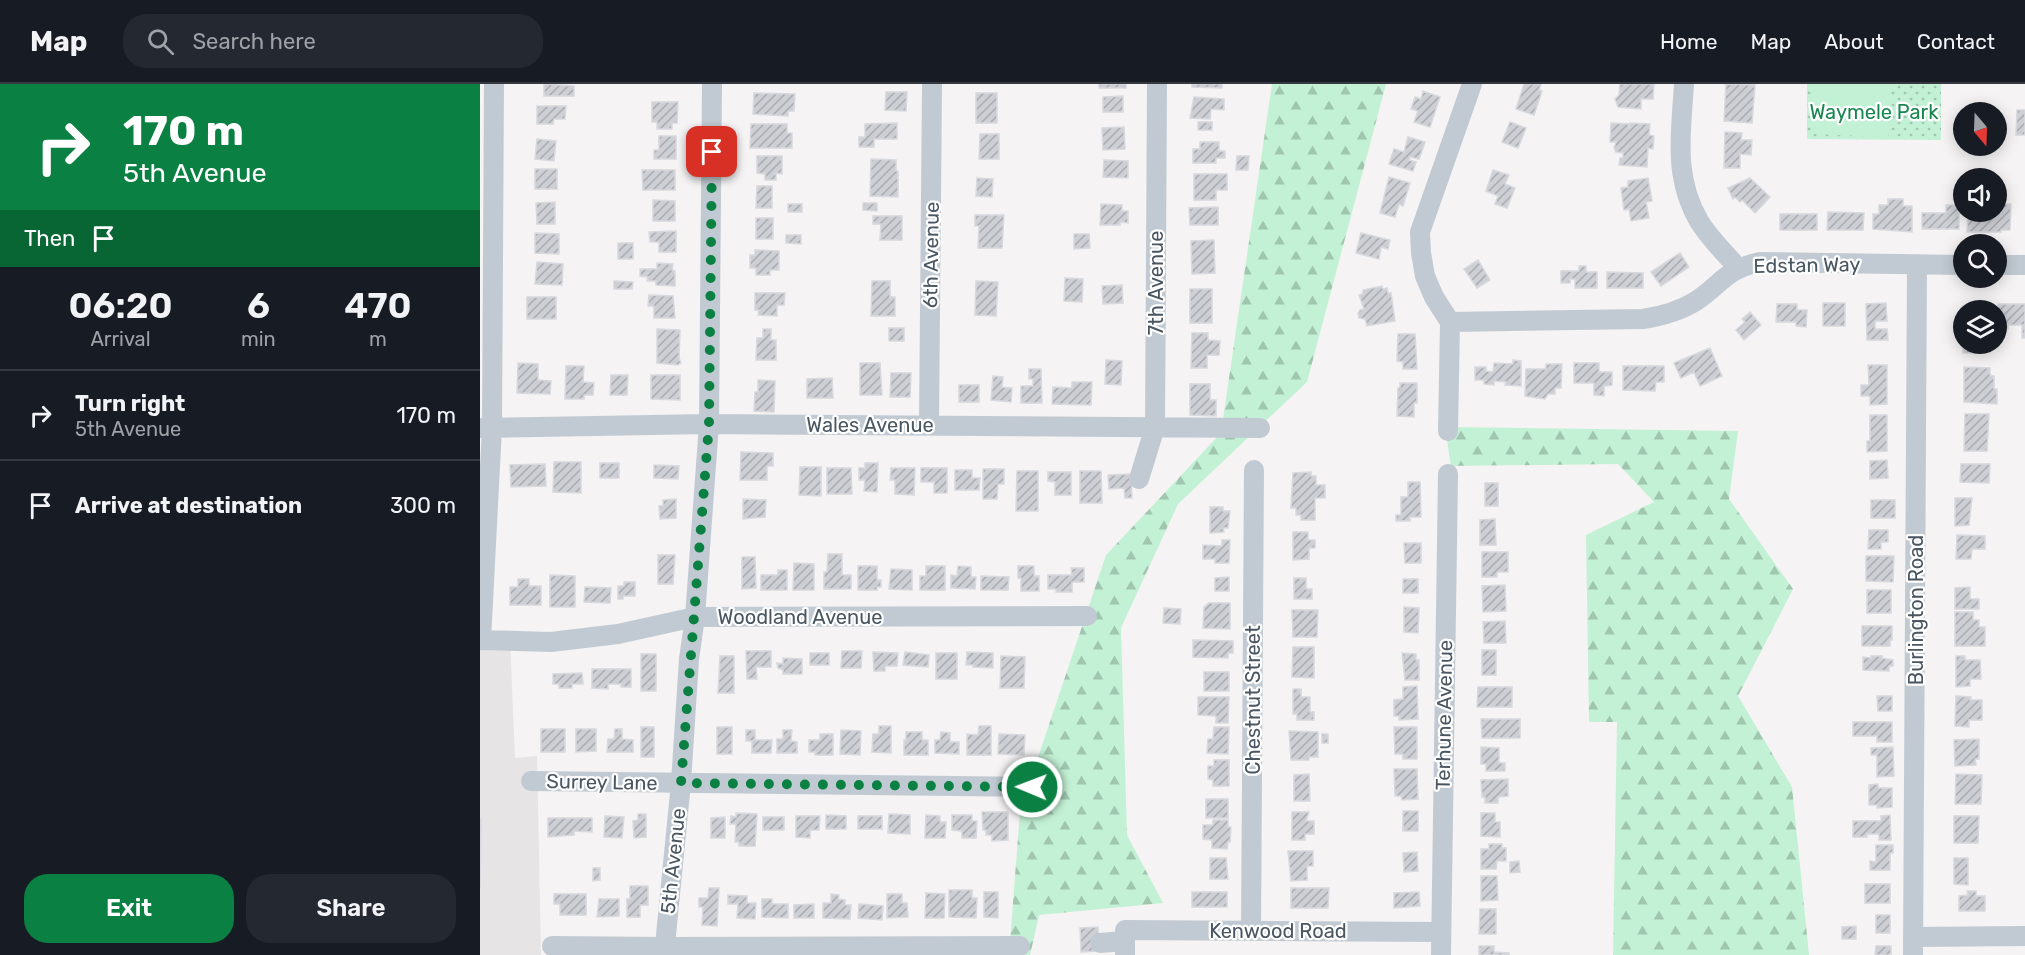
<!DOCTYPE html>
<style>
body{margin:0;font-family:Rubik,sans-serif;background:#242831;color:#f1f3f6;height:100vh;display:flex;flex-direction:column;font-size:22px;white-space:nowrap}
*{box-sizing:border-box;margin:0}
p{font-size:20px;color:#9ea1a6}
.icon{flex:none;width:33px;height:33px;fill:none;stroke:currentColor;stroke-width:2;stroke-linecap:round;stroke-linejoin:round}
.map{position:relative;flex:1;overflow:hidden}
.sheet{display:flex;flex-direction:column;background:#171b24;width:480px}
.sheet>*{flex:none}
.banner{background:#0b8043;color:#fff;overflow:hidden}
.needle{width:39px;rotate:161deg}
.buttons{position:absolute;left:1473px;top:18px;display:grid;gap:12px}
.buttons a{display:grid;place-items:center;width:54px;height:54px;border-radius:50%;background:#171b24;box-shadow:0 3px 15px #0003;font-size:30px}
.pin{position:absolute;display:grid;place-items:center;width:51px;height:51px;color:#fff;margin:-26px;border-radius:12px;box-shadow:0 3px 9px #0006}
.me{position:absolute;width:66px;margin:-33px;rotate:271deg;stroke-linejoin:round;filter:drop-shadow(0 0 4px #0008)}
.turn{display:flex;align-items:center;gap:21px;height:126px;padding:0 24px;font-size:27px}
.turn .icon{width:78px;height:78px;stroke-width:2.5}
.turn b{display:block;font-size:42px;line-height:51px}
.then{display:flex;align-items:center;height:57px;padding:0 24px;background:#0003;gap:12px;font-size:22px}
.eta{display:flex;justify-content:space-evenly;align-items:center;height:102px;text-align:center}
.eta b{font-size:36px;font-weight:600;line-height:42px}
.button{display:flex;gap:12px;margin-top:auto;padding:12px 24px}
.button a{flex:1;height:69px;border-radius:24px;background:#0b8043;color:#fff;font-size:24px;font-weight:600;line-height:69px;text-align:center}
.button a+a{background:#242831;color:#f1f3f6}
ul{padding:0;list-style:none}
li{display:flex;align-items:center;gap:18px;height:90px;padding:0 24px;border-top:2px solid #363941}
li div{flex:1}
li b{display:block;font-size:22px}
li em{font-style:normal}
header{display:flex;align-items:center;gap:36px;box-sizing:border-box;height:84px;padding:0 30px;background:#171b24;border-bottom:2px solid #363941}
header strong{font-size:28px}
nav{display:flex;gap:33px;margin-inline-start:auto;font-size:21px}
.search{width:420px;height:54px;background:#242831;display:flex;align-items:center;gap:15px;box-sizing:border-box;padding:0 21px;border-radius:24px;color:#9ea1a6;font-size:22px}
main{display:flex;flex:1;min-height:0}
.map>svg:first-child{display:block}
</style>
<header>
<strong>Map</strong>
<div class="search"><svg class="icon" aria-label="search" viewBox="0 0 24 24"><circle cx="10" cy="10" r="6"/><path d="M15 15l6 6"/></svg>Search here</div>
<nav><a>Home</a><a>Map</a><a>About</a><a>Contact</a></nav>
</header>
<main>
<section class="sheet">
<div class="banner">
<div class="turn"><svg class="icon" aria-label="right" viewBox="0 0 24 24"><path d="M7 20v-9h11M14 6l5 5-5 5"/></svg><div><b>170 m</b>5th Avenue</div></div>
<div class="then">Then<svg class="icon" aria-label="arrive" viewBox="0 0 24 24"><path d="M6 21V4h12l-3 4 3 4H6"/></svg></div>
</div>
<div class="eta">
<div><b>06:20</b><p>Arrival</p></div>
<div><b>6</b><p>min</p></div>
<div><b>470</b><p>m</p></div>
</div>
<ul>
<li><svg class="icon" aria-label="right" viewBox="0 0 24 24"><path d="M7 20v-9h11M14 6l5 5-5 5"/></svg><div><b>Turn right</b><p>5th Avenue</p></div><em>170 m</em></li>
<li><svg class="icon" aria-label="arrive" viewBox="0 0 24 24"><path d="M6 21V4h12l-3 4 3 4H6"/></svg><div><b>Arrive at destination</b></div><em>300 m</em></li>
</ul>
<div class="button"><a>Exit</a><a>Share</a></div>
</section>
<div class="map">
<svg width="1545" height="871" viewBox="0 0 1545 871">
<defs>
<pattern id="green-dots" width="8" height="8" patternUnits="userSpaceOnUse" patternTransform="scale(1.5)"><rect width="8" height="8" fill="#c3f1d5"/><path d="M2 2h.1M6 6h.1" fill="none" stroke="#a0c6b0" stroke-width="1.8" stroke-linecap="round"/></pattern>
<pattern id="forest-firs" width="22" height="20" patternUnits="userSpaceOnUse" patternTransform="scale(1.5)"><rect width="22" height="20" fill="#c3f1d5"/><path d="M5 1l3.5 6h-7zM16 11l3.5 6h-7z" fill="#a0c6b0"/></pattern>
<pattern id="building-hatch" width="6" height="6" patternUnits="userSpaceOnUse" patternTransform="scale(1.5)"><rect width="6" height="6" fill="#cdcfd5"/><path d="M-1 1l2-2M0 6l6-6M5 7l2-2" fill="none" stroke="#a8abb0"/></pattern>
</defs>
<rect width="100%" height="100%" fill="#f5f3f3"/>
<!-- education -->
<path fill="#e6e4e5" d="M0 556 30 557 35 674 57 672 61 871H0Z"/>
<!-- green -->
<path fill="url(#green-dots)" d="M1327 0H1461V56L1327 55Z"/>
<!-- forest -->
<path fill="url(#forest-firs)" d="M792 0H906L827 298 698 420 641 544 647 751 683 819 559 831 550 871H529L540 727 626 471 741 349Z
M965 343 1258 347 1249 415 1313 505 1258 612 1312 703 1329 871H1133L1137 638H1109L1106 451 1174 418 1138 380 971 382Z"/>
<!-- pitch -->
<path fill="#c3f1d5" d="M1333 0H1410L1408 53 1331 50Z"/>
<!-- building -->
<path fill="url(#building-hatch)" stroke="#d7d9de" stroke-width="1.5" d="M64 0 94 2V12H64Z
M619 0H646V4H619Z
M712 0H742V4L712 3Z
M1044 0H1061L1059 6 1062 7 1054 31 1036 25Z
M1140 0H1174L1173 15H1161V25L1138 23 1135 15 1139 11Z
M1246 0 1275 1 1272 39 1244 37Z
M943 7 960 13 950 43 934 38 938 27 931 25 935 13 941 15Z
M406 8H427L426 27 405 26Z
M274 9 315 10 314 27H308V32L273 30Z
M496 9H517V39H496Z
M643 12V28H623V13Z
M714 13 744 15V26L731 25 730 35 710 34Z
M172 18H198L197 39H192V45H177V38H172Z
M57 22H86L85 35H74L73 40H57Z
M1537 26H1545V51H1536Z
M718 38H732V46H718Z
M1030 38 1046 44 1038 64 1022 58Z
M417 39V55H394V63H379V53H385V40Z
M1131 39 1149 40V45L1150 39 1170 40 1169 51 1174 52 1173 65 1168 64 1167 83 1139 81 1140 74H1143V69L1136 68 1134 64 1136 58H1130Z
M271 40H307V49H312V64H270Z
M644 43 645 65 623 66 622 44Z
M1516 45 1523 47 1517 64 1507 62H1516Z
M1245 48 1262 49 1261 56H1272L1271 71 1260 70V84H1244Z
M500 50H519V75H499Z
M179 52H196V75H174V66H179Z
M928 53 945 58 939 75 930 73 929 76 936 78 933 87 909 80 914 65 924 68Z
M57 55 76 57 74 77 55 75Z
M720 58H739V67H745V74H736V79H713V65H720Z
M277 72H302V90L296 89V96H285V90L277 89Z
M757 72H769L768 86H756Z
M391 75 416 76V87H418V113L390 112Z
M624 76 648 77V94L623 93Z
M55 85H77V105H55Z
M162 86H195V106H163Z
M1013 86 1029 91 1025 100 1035 104 1027 124 1015 120 1018 112 1006 107Z
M714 90H747V106H736V116H714Z
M909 93 930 99 923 122 919 120 915 133 900 129Z
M497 94 513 95 512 113 496 112Z
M1168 94 1172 117 1166 118 1169 134 1151 137 1149 125 1144 126 1141 104 1148 103V97Z
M1270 94 1290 113 1275 129 1262 116 1260 118 1255 113 1253 115 1248 104Z
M277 102H292V124H276Z
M1408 115H1423V122H1432V148L1393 145V130H1399V121H1408Z
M173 116 195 117V137H173Z
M75 118V140H57L56 119Z
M383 119H397V127L383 126Z
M308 120H322V128H308Z
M621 120 642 121V127H648V139L640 138V141H620Z
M1516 120H1531L1530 146H1521V148H1487L1488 128H1516Z
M1466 121H1479V145H1442V129H1466Z
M738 123V141H710L709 124Z
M1348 128 1384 129 1383 146H1347Z
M1300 130H1337V146H1300Z
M495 131H524L522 164H498L499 142H495Z
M393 132H422V156H400L401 140H393Z
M276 134H293V155H276Z
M196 147V168H179V158H170L169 148Z
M55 149 79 150V170L55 169Z
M881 149 910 156 908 165 901 163 899 175 876 169Z
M594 150H609L610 164 594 165Z
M306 151H321V160L306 159Z
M734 156 735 189 712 190 711 157Z
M138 159H153V175H138Z
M275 166 299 167V186H290V191H276V184H270V171H275Z
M1200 169 1209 183 1181 202 1171 188Z
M998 176 1010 196 997 204 984 185Z
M57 178 83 180 82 201 55 200Z
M177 179 193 180 192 186 195 187V202L176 201V197H167L168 193 160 192V185H177Z
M1099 182H1106V188H1117V204H1095V195H1090V199H1081V187H1099Z
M1127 188 1163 189V204H1127Z
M585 194 603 195 602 218 584 217Z
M134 197 153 198 152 205H134Z
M392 197H410V213H415V232H391Z
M496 197 518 198 516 232 495 231Z
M642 201 643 219 623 220 622 202Z
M902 202 903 205 907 204 908 209H911L915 237 887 242 885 235 879 234 878 229 880 226 884 225 879 211 883 210V206Z
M710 205H732V239H710Z
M275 209H305L304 221H297V232L278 231 279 226H275Z
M169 211 193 212 195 234H174V222H168Z
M47 213H76V235H47Z
M1343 219H1365V242H1343Z
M1406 219 1407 237H1395V245H1407L1408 256H1387L1386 220Z
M1297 220H1317V226H1327L1326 243 1316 242V238H1296Z
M1518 220H1545V254H1542V241H1528V245H1518Z
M1483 222H1499V226H1484V260H1499V269H1483Z
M1270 228 1281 241 1264 256 1256 246 1265 238 1262 235Z
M409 244H424V257H409Z
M177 245 200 246 199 274 201 279 198 281 177 279Z
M283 245H291V256H296V276H276L277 254H283Z
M712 249H728V256L740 257 739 271H727V284H711Z
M918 250H935L937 285H923V278L917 277Z
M1230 264 1242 292 1220 302 1214 288 1201 294 1194 279Z
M626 276 642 277 641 301 625 300Z
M1033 276 1041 277V302L1025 301 1026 298 1014 297V301L1004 300V296H995V283H1006V287L1013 288 1014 279 1033 280Z
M38 279 58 280V296L71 297 70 310 37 309Z
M380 279H400L402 311H380Z
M1094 279H1119V288H1132V301L1124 302V312L1114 311V299H1094Z
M1066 280H1082L1081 304H1075V310H1068L1065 315 1045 312 1046 285H1066Z
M1388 281H1407V320L1390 321V312H1381V301H1389Z
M86 282H104L103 298 114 299 113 311H104V315H85Z
M1143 282H1184V298H1176L1175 307 1143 306Z
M1484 283 1510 284V291L1514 292V305H1517V320L1484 318Z
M549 285H561L562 319H541V302H553V295H549Z
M411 289H431L430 313H410Z
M131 291H148L147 311H130Z
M171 291H200V316L171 315Z
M513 292 523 293 522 303 532 304 531 318 511 316Z
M352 294 353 314H327V295Z
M278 296 295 297 294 328 274 327 275 308H278Z
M592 298H612L611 321 572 320 573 303 592 304Z
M920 299H937V319H934V333L917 332 918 304H920Z
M710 300H730V316H736V332L710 331Z
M479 301H499V318H479Z
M1485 330H1509L1507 367H1484Z
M1390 331H1407V367L1387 368V357H1390Z
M261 368 293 369V382H287V396H260Z
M1407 376 1408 394 1390 395V377Z
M74 378H101V409L73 408Z
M120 379H139V394H120Z
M385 379H398L397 408 384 407 385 396H379V384H385Z
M65 380 66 402 31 403 30 381Z
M1481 380H1510L1509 399 1480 398Z
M174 381 199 382 198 395 174 394Z
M320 383H341V412L319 411Z
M347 384H371L372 410H347Z
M411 384H435L434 411 415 410V396H410Z
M441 384H467V409H454V398H441Z
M503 385H524V400H518L517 415H503Z
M475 386H492V394H500L499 406H475Z
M537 387H558V427H536Z
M600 387H621L622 419H600Z
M568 388H591V411H575V398L568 397Z
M831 388V392H836V401H845V414H835V436H821V431H816V424H811L813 389Z
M651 390 652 414H645L644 404 629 405 628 391Z
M928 398H940L941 433H930V437H916V431H921V413H928Z
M1005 399H1018V422H1005Z
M1475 414H1492L1489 441 1475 442Z
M196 415V434L180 435 179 422H183V416Z
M263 415 286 416 285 433 263 435Z
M1391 416H1415V434H1391Z
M730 423H743V427H750L748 444H743L744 448 730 449Z
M1015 435 1016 461H1000V436Z
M1389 446H1408V458H1401V465H1388Z
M813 448H828V456H835V464H829V475L813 476Z
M1477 451 1505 452V465H1492L1491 475H1476Z
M742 456H750L749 479H735V475H723V461L742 462Z
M924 459H941V479H925Z
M1002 468H1028V488H1017V493H1002Z
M348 470H362V491H371V505H344V488H347Z
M178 471H195L193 500H178Z
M1386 472H1414L1413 498 1386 497Z
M262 473H275L276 504 262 505Z
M314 479 334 480V506H313Z
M378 482H397V496H401V503H397V506H378Z
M446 482H465V506H440V492H446Z
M478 482 491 483V493H496L495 505 471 504V491L477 492Z
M538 482H554V492H559V507H541V494H538Z
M591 484H604V498H592V508H576V505H568V491H592Z
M411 485 432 486V506L409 505Z
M298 486H307V506H281V491H298Z
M70 491 95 492V523H70Z
M501 492 529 493 528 506H501Z
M749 493V507H735V494Z
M814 494H826V505H832V515H814Z
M38 495H49V502H61V521H30V503H38Z
M923 495H938V509H923Z
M144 498H155V512H143V515H138V502H144Z
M1025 501 1026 527 1003 528 1002 502Z
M105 503 131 504 130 519 104 518Z
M1490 503V515H1499V525H1475V504Z
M1387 506H1411V529H1387Z
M729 519H750V545L723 544 724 523Z
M924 523 939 524 938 549 924 548Z
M684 524 701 525 700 540 683 539Z
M812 526H838L837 553H813Z
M1475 528H1493V536H1499V543H1505V562H1475Z
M1025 537 1026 559H1004L1003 538Z
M1382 542H1412V556H1410V562H1382Z
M713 556 753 557V569H748V574L713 573Z
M813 563H834V594L812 593Z
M1002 566H1016V591H1002Z
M266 567H291V583H276L277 595H267Z
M362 567H382L381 584H361Z
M393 568 418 569 417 582H405V587H394Z
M425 568 449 571 448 583 423 581Z
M487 568 513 569V584L493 583V581H486Z
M330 569H349V581H330Z
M456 569H477V595H456Z
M922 569 936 570V576H939V596H925Z
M161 570H176V607H161Z
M240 572H254V609H238Z
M521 572 545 573 544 604H520Z
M1391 572H1402V574L1413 576V582H1409V587L1383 586V573L1391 574Z
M1476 572H1485V576H1500L1501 595H1490V602L1476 603Z
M303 574 322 575V590H303V586L298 584 297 579 303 580Z
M112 585H151V603H141V600H128V605L112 604Z
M724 588H749V607H724Z
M102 589 103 600H92V604H79V600H73V590Z
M937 602 938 635 919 636V632H914V616L923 615V603Z
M998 603H1032V623H997Z
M813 605H821V613H830V628H834V636H817V630H813Z
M1397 612H1412V627H1398Z
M1476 612 1491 613 1490 616H1502V636H1489V643L1475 642Z
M718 613H749L748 639H736V632L718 631Z
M1001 635H1040V654H1002Z
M1373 638H1412V658H1397V652H1373Z
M399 642H411V669L392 668 393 650H399Z
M499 642H511V671H487V650L498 651Z
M161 643H174V673H161Z
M237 643H252V670H237Z
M734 643H749L748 670 727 669 728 655H733Z
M914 643H937V675H923V670H915Z
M61 645H85V668H61Z
M96 645H116V667L96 668Z
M135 645H142V655L153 656V668H127L128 655H134Z
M266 646H275V656H292L291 669H272V657H266Z
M303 646H312L311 657 317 658V669H297V655H303Z
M361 646 381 647 380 671 360 670Z
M809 647 838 648V673H829V676H811Z
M426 648H442V656H448V671H424V656H426Z
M461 648 470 649V658H479V670L455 669V656H460Z
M340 650H353V671H335V668H329V656H340Z
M519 650 545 651 544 671 518 670Z
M842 650H848V659H842Z
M1499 655V675H1495L1496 681 1475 682 1474 656Z
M1001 663 1019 664V679H1025V687H1006V680H1001Z
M1413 663 1414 692 1397 693V671H1391V664Z
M734 676H749V702H733V696L728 695V682H734Z
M914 685H937L938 715 922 716 921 712H915Z
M829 690 830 717H814V691Z
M1476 690 1502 691 1501 720H1475Z
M1028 695V712L1018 713V719H1005V713H1002L1001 696Z
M1398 700V704H1412V723L1397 724V721H1389V701Z
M726 715H748V734H726Z
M923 727H938V747H923Z
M502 728H528V756L512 757V751H506V746H503Z
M812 728H829L826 737H834V750H825V756H812Z
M256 729 277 730 275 762H259V758H255L256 740H250L251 732 256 733Z
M1001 729H1015V738H1020V753L1001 752Z
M158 730H166V753L154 754 153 737 158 736Z
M409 730 430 731V750L408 749Z
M346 731 366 732V745H346Z
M446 731 460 732V738H466L465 754H445Z
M472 731H492V737H497L496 754H482V747L472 746Z
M1410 731 1411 756H1399V750H1387V753H1373V737H1401V732Z
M125 732 144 733 142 754 124 753Z
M316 732H340L339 746H330V754L316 753Z
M378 732H402V745H378Z
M1474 732H1499L1498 759H1474Z
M245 733V754H231V734Z
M283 733H304V746H283Z
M68 734H112V748L94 747V751L68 753Z
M0 735H1L0 804Z
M733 736H748V743H751L750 758H748L747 765 732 764V756L723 755V741H733Z
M1009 760H1022V764H1026V777H1017L1016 785H1001V765H1009Z
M1396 761H1413V769H1410V786H1390V777L1396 778Z
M808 767H833V782H827V796L811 797Z
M937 768 938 787 924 788 923 769Z
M730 774H746L748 795H730Z
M1474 774H1488V801L1474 800Z
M1039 777 1040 788 1030 789V778Z
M113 784H120V796L113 797Z
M1001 792H1017L1018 816 1001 817Z
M1385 800H1410V819H1385Z
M150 802H168V821H160V833H147V815H150Z
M229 804H239L237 842 222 841 223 823H219V814H228Z
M811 804H849L848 824H811Z
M469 806H492V814H497L496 834 469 833Z
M1487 807H1496V812H1505V827H1479V812L1488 811Z
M504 808H518V834L504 833Z
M712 808H747V823H712Z
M939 808 940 822 914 824V809Z
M446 809 465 810 464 834H445Z
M74 810H106V831H80V820H74Z
M351 810 359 811 358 815 365 816V821H371L370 835 343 834V819H351Z
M407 810H422V819H427L428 833 407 834Z
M248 811 267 812V819H276L275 835 257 834 258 820H248Z
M119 815H139V832L117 833Z
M282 815H292V820H308V834L282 833Z
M334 820V834H314V821Z
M379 820 403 822 402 836 378 834Z
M1000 825H1016V850H999Z
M1396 831H1410V849H1396Z
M1376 842V855H1362V843Z
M618 843 619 867 601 868 600 844Z
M999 862H1014V868L1029 869V871H999Z
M1396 862H1411V871H1395Z"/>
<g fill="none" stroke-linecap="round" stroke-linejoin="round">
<!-- minor -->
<path stroke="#c1cad2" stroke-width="20" d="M1204 0C1201 49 1193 92 1219 137 1229 154 1245 169 1258 184
M1516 181H1545
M970 238 1163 235C1182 232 1200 227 1216 217 1243 199 1244 186 1280 178L1484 181
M449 341 452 0
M0 344 229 340 780 344
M968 347 970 238 954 213 945 192 941 169 940 148 992 0
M659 395 675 343 677 0
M0 556 71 558 138 550 215 533 607 532
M1 556 12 344 14 0
M51 697 552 703
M771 847 774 386
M1433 853 1545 852
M620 859 645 857
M72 862 185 863 540 862
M184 871 201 699 209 575 215 533 229 340 232 0
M645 871V846L961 848
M961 871 968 390
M1433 871 1437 182"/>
</g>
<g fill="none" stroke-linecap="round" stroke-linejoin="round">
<!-- route -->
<path stroke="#0b8043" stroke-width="10" stroke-dasharray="0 18" d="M232 68 229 340 201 699 552 703"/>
</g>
<g text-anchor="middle" stroke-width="4.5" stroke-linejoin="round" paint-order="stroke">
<!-- park labels -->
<g font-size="20" fill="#17864f" stroke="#fff">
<text x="1394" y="35">Waymele Park</text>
</g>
<!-- street labels -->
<g font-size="20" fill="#4a5661" stroke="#fff">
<text transform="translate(451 171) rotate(-89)" y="7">6th Avenue</text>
<text transform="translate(1327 181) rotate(-1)" y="7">Edstan Way</text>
<text transform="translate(676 199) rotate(-90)" y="7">7th Avenue</text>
<text x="390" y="348">Wales Avenue</text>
<text transform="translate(1436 526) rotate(-90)" y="7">Burlington Road</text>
<text x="320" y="540">Woodland Avenue</text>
<text transform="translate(773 616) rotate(-90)" y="7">Chestnut Street</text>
<text transform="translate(964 631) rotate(-89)" y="7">Terhune Avenue</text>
<text transform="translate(122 698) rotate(1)" y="7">Surrey Lane</text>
<text transform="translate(193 777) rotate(-84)" y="7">5th Avenue</text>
<text x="798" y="854">Kenwood Road</text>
</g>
</g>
</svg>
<div class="buttons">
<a><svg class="needle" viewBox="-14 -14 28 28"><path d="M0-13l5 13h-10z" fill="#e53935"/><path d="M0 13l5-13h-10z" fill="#9ea1a6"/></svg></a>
<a><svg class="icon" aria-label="sound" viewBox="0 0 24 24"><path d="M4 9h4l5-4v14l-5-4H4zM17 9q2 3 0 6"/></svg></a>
<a><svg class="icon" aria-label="search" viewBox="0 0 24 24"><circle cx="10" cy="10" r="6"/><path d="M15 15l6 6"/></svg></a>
<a><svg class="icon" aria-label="layers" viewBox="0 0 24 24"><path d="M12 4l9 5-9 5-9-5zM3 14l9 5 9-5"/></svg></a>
</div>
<div class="pin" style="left:232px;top:68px;background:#d93025"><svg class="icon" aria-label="arrive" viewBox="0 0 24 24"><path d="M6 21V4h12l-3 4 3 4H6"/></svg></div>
<svg class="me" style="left:552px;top:703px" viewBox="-20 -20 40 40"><circle r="17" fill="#0b8043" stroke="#fff" stroke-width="3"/><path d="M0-11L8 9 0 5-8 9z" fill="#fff"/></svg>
</div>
</main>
